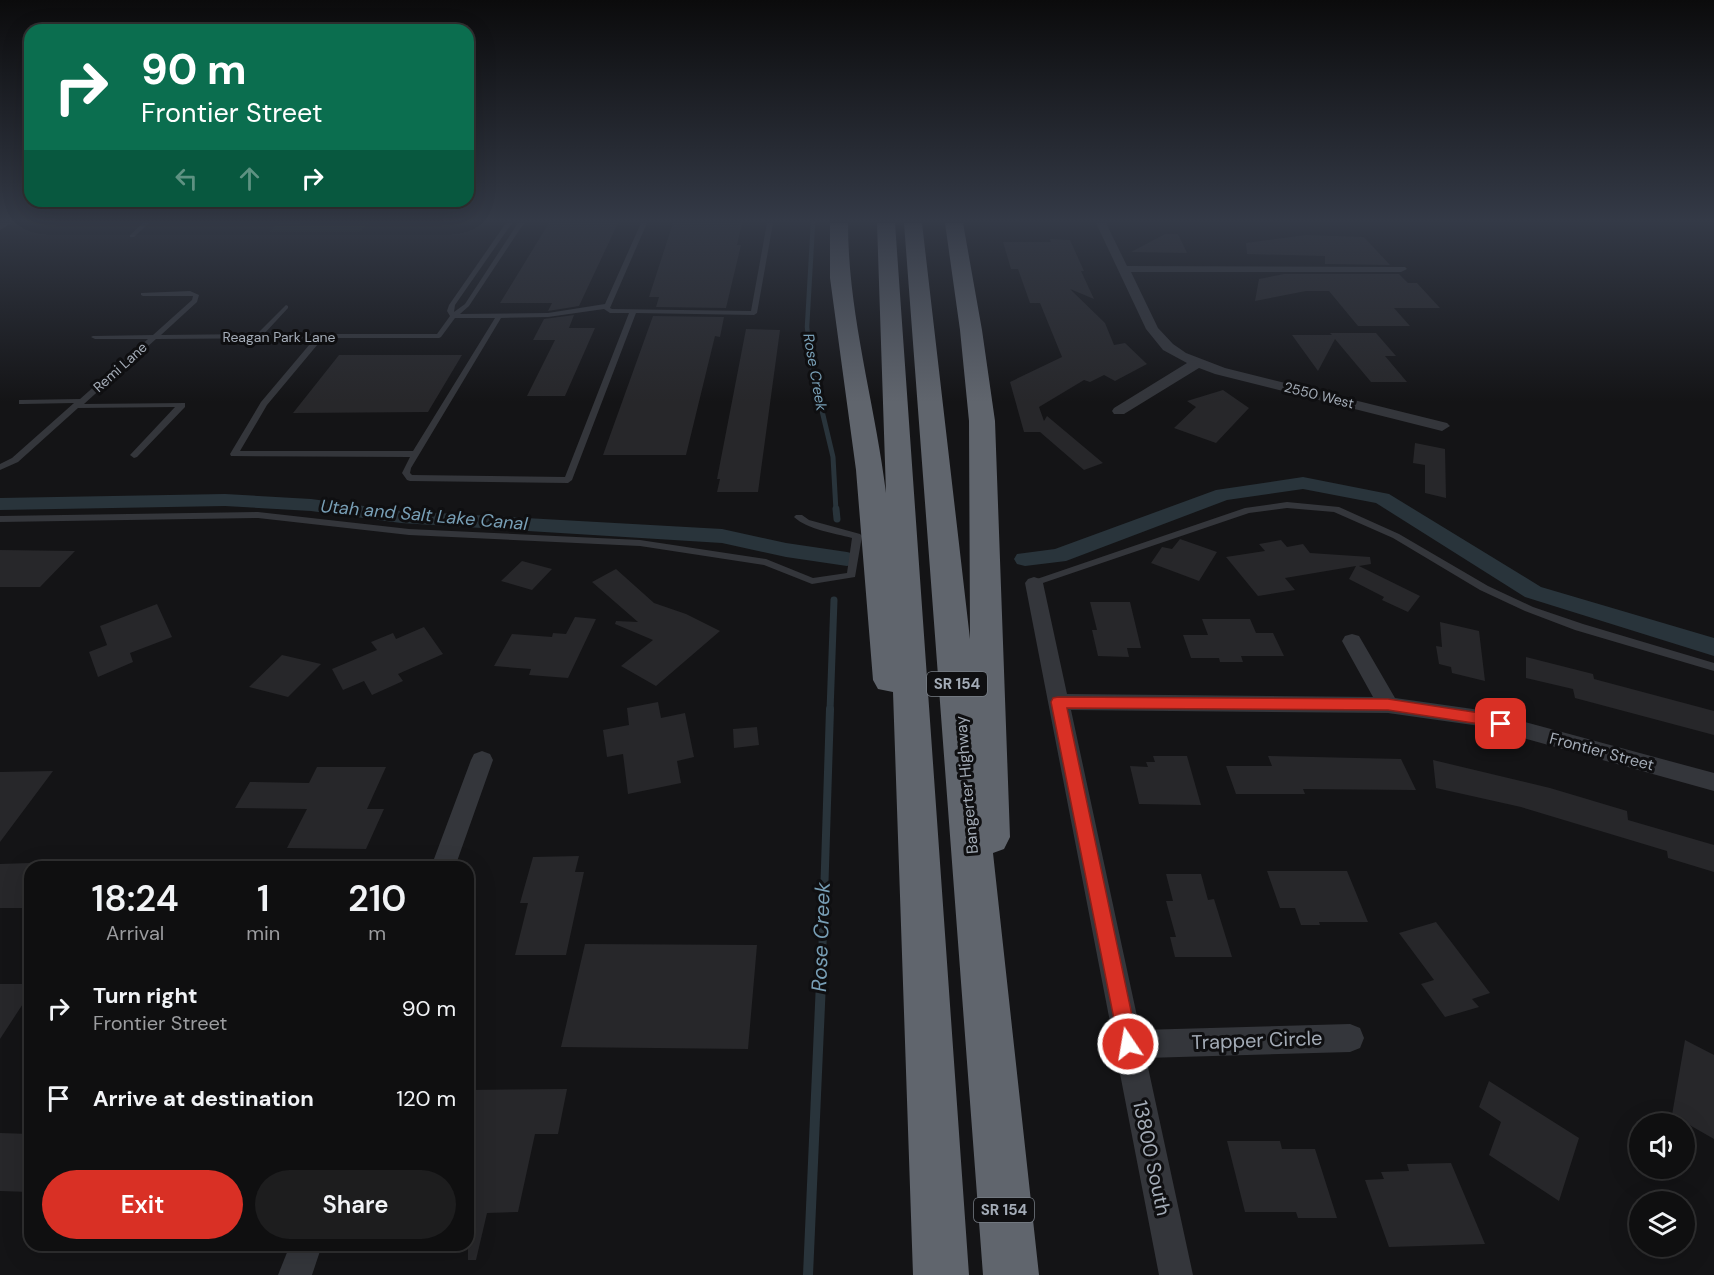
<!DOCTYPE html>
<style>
body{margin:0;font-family:"DM Sans",sans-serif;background:#1d1d1e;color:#f1f3f6;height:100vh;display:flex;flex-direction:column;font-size:22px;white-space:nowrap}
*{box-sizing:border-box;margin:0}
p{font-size:20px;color:#9b9c9f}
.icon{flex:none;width:33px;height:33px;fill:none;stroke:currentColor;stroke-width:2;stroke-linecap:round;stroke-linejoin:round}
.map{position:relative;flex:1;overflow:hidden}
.details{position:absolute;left:24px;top:861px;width:450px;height:390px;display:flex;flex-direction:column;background:#0f0f10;border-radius:18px;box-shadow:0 6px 24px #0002,0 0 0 2px #2f2f30}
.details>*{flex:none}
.guide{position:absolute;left:24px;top:24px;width:450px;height:183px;border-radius:18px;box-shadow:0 6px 24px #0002,0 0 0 2px #2f2f30;background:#0b6e4f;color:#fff;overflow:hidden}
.fabs{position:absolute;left:1629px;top:1113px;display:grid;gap:12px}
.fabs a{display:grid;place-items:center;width:66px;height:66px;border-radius:50%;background:#0f0f10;box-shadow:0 6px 24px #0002,0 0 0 2px #2f2f30;font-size:30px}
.pin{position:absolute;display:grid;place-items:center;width:51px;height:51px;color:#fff;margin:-26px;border-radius:12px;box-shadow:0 3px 9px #0006}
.me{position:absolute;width:66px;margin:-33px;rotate:348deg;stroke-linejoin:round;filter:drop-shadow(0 0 4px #0008)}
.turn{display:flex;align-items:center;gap:21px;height:126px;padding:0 18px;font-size:27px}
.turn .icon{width:78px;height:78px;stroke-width:2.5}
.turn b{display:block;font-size:42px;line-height:51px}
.lanes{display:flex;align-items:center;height:57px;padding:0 18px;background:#0003;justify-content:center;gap:30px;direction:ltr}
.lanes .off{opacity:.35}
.eta{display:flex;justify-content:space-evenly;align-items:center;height:102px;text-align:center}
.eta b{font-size:36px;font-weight:600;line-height:42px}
.cta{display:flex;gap:12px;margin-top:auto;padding:12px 18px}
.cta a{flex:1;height:69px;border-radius:36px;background:#d93025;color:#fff;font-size:24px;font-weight:600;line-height:69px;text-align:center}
.cta a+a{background:#1d1d1e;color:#f1f3f6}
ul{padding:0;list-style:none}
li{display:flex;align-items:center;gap:18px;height:90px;padding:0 18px}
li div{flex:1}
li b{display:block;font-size:22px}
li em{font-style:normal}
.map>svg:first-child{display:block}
</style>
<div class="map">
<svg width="1714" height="1275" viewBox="0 0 1714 1275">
<rect width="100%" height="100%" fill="#141416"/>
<!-- green -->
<path fill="#1a211a" d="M279 223H301L300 225 368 223 360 232H269Z"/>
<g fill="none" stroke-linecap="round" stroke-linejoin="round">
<!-- stream-far4 -->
<path stroke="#29343b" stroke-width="4.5" d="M810 351 807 327 813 223"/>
<!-- stream-far3 -->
<path stroke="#29343b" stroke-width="5" d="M810 350 813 373 833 457 836 511"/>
<!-- stream-far2 -->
<path stroke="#29343b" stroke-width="7" d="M836 509 837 519
M830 711 834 600"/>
<!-- stream-far1 -->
<path stroke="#29343b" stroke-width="8" d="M822 961 830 709"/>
<!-- stream -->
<path stroke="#29343b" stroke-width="10" d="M808 1275 822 960"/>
<!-- canal -->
<path fill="#29343b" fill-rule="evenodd" d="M1303 477 1389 494 1541 587 1714 638V656L1525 597 1376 503 1303 489 1227 500 1066 561 1025 566 1017 564 1014 559 1017 554 1055 549 1216 490Z
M225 494 311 499 401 511 722 529 786 543 847 552 855 554 858 559 855 564 847 566 786 557 722 543 401 523 311 511 225 506 0 510V498Z"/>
</g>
<!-- building -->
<path fill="#27272a" d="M549 223H618L579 306 548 311 552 303H500Z
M673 223H742L737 245H741L726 308 656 307 659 297H649Z
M1165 234H1178L1187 253 1131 252Z
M1306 235 1364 237 1390 265 1325 264V256L1247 254 1246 243Z
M1050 239 1070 240 1084 271H1081L1094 299 1070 289 1105 323 1114 345 1125 343 1147 364 1115 381 1104 375 1090 382 1084 380 1039 407 1044 421 1047 416 1103 463 1084 470 1040 432H1024L1010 382 1062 357 1040 303H1030L1018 269H1011L1003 242H1051Z
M1284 274H1399L1408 283H1417L1440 308H1394L1410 326H1358L1329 291H1306L1255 301 1259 279Z
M574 315 569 328H595L565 396H527L555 340H533L544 319Z
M653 316 724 317 720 337 715 336 686 455H603Z
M746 329 780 330 758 492H717L720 479H717Z
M1330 333H1376L1396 356H1385L1407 382H1371L1335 339 1318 371 1292 335H1332Z
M339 355H462L428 412 293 413Z
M1223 390 1249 408 1216 443 1174 428 1196 407 1187 401Z
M1415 443 1445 449 1446 498 1425 493V465L1413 463Z
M1180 539 1217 552 1199 581 1151 563 1162 547 1172 549Z
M1281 540 1287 547 1303 544 1310 553 1370 557 1371 564 1359 566 1420 596 1408 612 1382 600 1384 597 1349 579 1356 566 1285 578 1295 590 1258 596 1226 557 1265 551 1259 544Z
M0 550 75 551 40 587H0Z
M522 561 552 569 532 590 501 581Z
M616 569 654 603 686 614 720 631 656 686 621 666 653 640 615 624 616 621 638 622 592 582Z
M1090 602H1130L1141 648H1127L1129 657 1098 656 1092 630H1097Z
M157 604 172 637 130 653 133 662 98 677 89 652 107 645 100 626Z
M575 617 596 619 568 678 529 675 531 669 494 666 512 634 552 637 553 633 566 634Z
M1202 619H1250L1256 633H1273L1284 656H1241L1243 662H1220L1219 658H1191L1183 635H1208Z
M1440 622 1479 631 1485 681 1452 673 1451 667 1439 664 1436 646 1442 647Z
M424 627 443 654 398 674 403 681 372 695 364 681 343 690 332 669 377 650 371 642 393 633 396 639Z
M282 655 321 664 288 697 249 687Z
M1526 657 1593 674 1594 679 1714 711V735L1575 698 1573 689 1526 678Z
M658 702 661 718 685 713 694 757 677 761 681 783 628 794 623 754 607 757 603 730 629 725 627 708Z
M757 727 759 745 734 748 733 729Z
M1153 756H1187L1201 805 1139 804 1130 766 1148 767 1146 762H1155Z
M1268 756 1401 759 1416 790 1303 789 1305 794H1236L1226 766H1272Z
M1433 760 1550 788 1627 811 1628 820 1714 845V872L1668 858 1667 851 1521 807 1436 788Z
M317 767H386L367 809H384L366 849 287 848 307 809 235 808 250 782 309 783Z
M53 771 0 842V772Z
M579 856 575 872H584L566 955H515L528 903H520L533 857Z
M30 863V908H0V864Z
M1267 871H1347L1368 922H1319L1320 925H1301L1295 908H1280Z
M1166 874H1201L1208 900 1214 899 1232 957H1175L1170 937H1176L1166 901H1173Z
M1436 922 1490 993 1472 999 1479 1007 1445 1017 1421 984 1434 980 1399 933Z
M585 944 757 945 748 1049 561 1047Z
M0 984H30V993L0 1039Z
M1685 1040 1714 1055V1139L1672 1115Z
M1489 1081 1579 1138 1559 1201 1489 1155 1501 1122 1479 1107Z
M567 1089 558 1134H535L518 1212 487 1213 476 1260H468V1090Z
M0 1133 30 1134V1192L0 1191Z
M1227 1141H1280L1282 1149H1315L1337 1218H1298L1296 1212H1245Z
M1451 1163 1485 1244 1389 1247 1365 1180 1384 1179 1381 1172 1409 1171 1407 1164Z"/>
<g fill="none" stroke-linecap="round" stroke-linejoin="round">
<!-- service -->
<path fill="#34363b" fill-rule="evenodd" d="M143 223H149L134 237H130V235Z
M506 223H512L455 305 454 312 465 304 518 223H524L469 306 460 314 548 313 605 304 641 223H647L610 308 612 309 751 311 767 223H773L757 313 754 315 636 313 572 480 568 483 410 481 407 480 402 473 410 457 231 456 230 454 261 402 315 338 156 339 84 404 185 403V407L137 457 134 458 130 455 175 407 78 408 18 462 0 470V464L12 458 74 403 22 404H19V400L80 399 148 339H95L91 337 93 336 153 335 192 300 193 296H143L141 295V293L190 291 199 295 197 302 161 335 257 334 286 305 288 306V308L264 334H437L450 316 447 311 449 305ZM604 309 610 313H629L565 477 412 475 410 473 411 468 501 318 548 317ZM455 318H495L413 451H240L267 405 323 338H439L441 337Z
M1287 502 1339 507 1399 534 1488 586 1533 607 1583 624 1714 663V671L1575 630 1525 611 1480 590 1393 538 1334 512 1287 508 1249 513 1037 585 1034 586 1029 583 1031 581 1245 508Z
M258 512 409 529 640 540 766 559 813 578 847 573 852 538C834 533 808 530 794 517L796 515H802L809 520 860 534 862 536 855 577 812 584 764 565 640 546 409 535 258 518 0 522V516Z"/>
<!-- minor -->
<path fill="#34363b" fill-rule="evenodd" d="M0 223H11L0 230Z
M1096 223H1106L1127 266 1405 267 1407 269 1401 272H1131L1158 328 1173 344 1186 353 1225 368 1447 423 1450 426 1442 431 1215 374 1199 368 1124 414H1114L1112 411 1114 408 1187 363 1163 350 1146 329Z
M1034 577 1040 579 1043 583 1067 694 1373 697 1342 641 1345 636 1352 634 1359 636 1395 698 1480 710 1714 773V791L1480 726 1388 713 1071 710 1140 1030 1350 1024 1360 1028 1364 1038 1360 1048 1350 1052 1146 1058 1193 1275H1159L1025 583 1028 579Z
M482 751 490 754 493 760 455 867H431L471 760 474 754Z
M290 1245H322L312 1275H278Z"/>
<!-- motorway -->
<path fill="#60656d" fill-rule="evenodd" d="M830 223H848C848 315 875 403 886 493L877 223H895L969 1275H913L893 692 878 689 873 680 856 470 830 278Z
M904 223H922L970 639 969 421 960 330 945 223H963L982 330 995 421 1010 837 1004 849 993 853 1039 1275H983Z"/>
</g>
<!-- sky -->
<linearGradient id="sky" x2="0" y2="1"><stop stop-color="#0b0b0c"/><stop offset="0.55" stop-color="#343a47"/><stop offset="1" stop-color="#343a47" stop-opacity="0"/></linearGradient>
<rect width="1714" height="402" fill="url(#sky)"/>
<!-- route -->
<path fill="#d93025" stroke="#8d1f18" stroke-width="1.5" d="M1058 697 1388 699 1480 713 1506 720 1508 724 1506 728 1501 730 1480 724 1388 710 1067 708 1138 1044 1135 1051 1128 1054 1121 1051 1119 1044 1051 702 1053 698Z"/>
<g text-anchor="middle" stroke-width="6" stroke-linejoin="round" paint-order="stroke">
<!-- far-street labels -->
<g font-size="14" fill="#a4acb7" stroke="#0f0f11">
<text x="279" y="342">Reagan Park Lane</text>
<text transform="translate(120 367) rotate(-42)" y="5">Remi Lane</text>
<text transform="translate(1319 395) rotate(14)" y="5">2550 West</text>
</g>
<!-- far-water labels -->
<g font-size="15" font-style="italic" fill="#789fb6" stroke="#0f0f11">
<text transform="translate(815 372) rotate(80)" y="5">Rose Creek</text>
</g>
<!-- shield labels -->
<g fill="#0f0f11" stroke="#777d85" stroke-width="1.5">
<rect x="927" y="672" width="60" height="24" rx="4.5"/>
<rect x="974" y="1198" width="60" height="24" rx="4.5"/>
</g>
<g font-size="15" font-weight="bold" fill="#a4acb7">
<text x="957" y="689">SR 154</text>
<text x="1004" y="1215">SR 154</text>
</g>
<!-- street labels -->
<g font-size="16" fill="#a4acb7" stroke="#0f0f11">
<text transform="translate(1602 751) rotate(15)" y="6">Frontier Street</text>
<text transform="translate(966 785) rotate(-95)" y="6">Bangerter Highway</text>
</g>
<!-- water labels -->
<g font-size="18" font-style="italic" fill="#789fb6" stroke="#0f0f11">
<text transform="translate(424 515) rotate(5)" y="6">Utah and Salt Lake Canal</text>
</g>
<!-- near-street labels -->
<g font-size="20" fill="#a4acb7" stroke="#0f0f11">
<text transform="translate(1257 1040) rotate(-2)" y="7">Trapper Circle</text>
<text transform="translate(1152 1158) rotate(78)" y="7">13800 South</text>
</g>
<!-- near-water labels -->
<g font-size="21" font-style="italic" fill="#789fb6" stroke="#0f0f11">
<text transform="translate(821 937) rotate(-88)" y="7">Rose Creek</text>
</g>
</g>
</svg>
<div class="fabs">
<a><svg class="icon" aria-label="sound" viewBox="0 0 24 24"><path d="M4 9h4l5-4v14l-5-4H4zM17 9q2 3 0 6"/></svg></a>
<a><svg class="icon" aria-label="layers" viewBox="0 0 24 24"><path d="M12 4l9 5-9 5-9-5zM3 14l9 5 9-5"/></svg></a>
</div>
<div class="pin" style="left:1501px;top:724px;background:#d93025"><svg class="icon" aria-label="arrive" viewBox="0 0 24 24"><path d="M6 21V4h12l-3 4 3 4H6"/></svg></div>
<svg class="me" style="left:1128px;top:1044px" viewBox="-20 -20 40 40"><circle r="17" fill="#d93025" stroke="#fff" stroke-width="3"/><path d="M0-11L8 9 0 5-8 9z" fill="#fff"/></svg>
<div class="guide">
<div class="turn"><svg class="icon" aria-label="right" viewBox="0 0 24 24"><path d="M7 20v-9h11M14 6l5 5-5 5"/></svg><div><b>90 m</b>Frontier Street</div></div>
<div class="lanes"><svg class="icon off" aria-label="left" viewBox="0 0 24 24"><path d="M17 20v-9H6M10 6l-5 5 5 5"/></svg><svg class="icon off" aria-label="ahead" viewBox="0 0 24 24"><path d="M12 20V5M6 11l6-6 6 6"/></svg><svg class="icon" aria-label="right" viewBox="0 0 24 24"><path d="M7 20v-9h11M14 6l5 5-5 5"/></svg></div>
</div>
<section class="details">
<div class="eta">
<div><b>18:24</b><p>Arrival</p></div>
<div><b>1</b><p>min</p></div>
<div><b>210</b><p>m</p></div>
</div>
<ul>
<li><svg class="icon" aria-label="right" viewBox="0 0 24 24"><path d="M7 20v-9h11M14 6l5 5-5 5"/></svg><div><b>Turn right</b><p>Frontier Street</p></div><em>90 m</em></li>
<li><svg class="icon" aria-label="arrive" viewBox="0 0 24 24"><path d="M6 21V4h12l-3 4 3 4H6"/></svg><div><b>Arrive at destination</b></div><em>120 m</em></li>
</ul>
<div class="cta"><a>Exit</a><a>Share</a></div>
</section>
</div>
